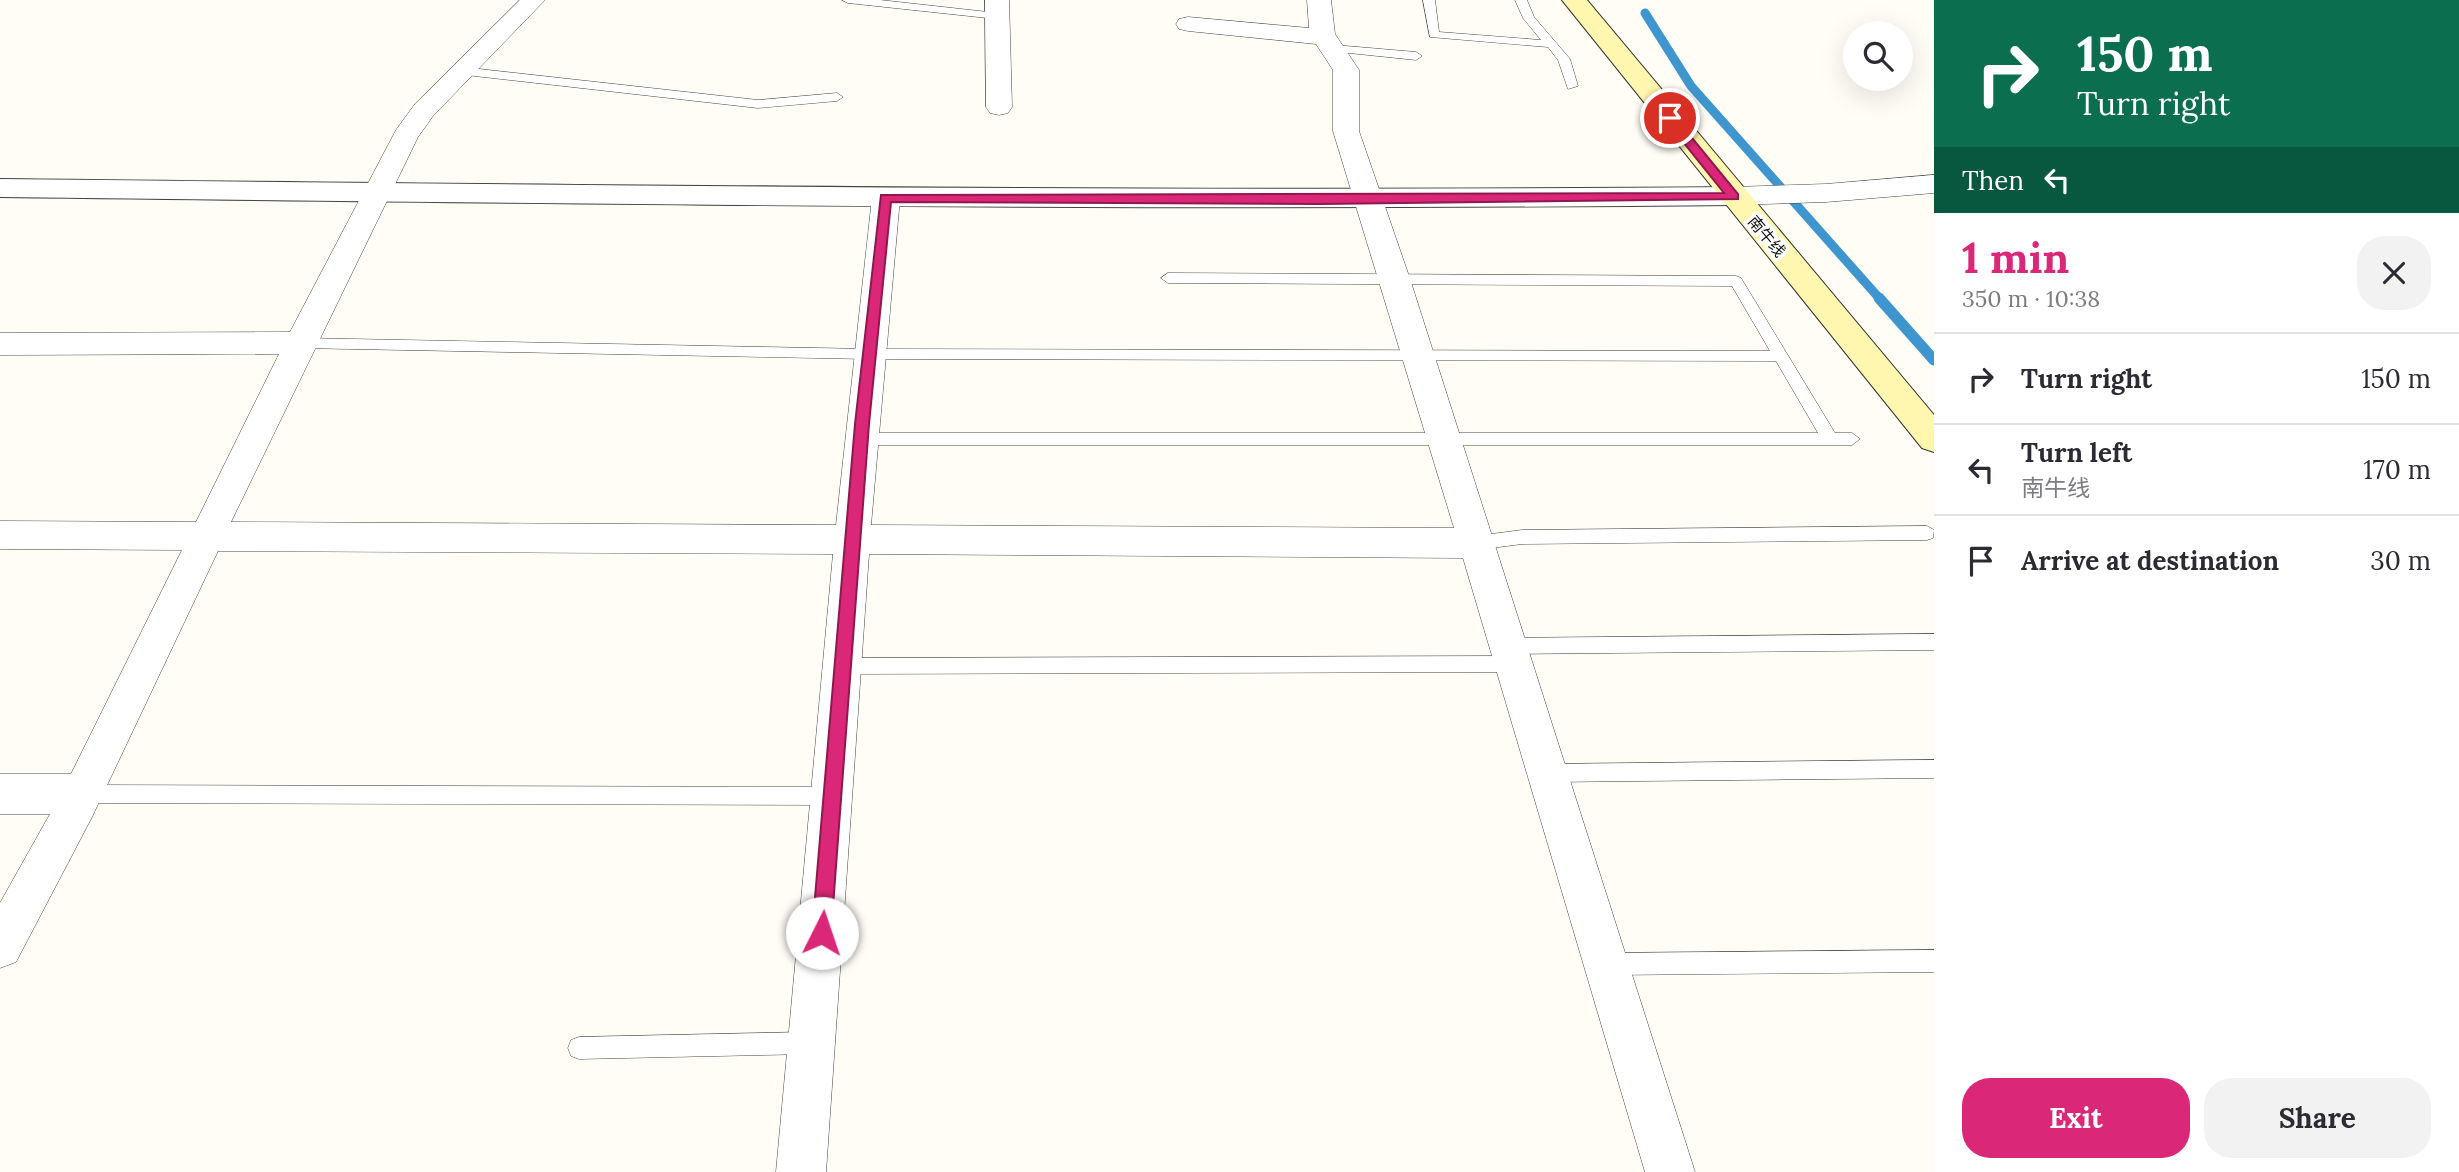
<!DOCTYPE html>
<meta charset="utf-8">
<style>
body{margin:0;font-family:Lora,"Noto Sans SC",serif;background:#f2f2f3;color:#2b2b33;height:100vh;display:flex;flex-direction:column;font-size:26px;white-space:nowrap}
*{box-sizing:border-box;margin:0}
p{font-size:23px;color:#7c7c81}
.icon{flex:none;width:38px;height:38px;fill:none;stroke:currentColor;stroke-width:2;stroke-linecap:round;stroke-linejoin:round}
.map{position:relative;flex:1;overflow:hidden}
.drawer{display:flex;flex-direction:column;background:#fff;width:525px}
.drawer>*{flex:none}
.guide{background:#0b6e4f;color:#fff;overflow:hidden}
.tools{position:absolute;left:1843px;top:21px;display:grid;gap:14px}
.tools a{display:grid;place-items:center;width:70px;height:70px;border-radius:50%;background:#fff;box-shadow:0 7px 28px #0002;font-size:35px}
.pin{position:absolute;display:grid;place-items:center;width:60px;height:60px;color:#fff;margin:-30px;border:4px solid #fff;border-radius:50%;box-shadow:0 2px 7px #0007}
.me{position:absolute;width:77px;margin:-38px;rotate:4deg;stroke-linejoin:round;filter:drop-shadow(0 0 5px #0008)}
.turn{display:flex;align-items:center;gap:24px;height:147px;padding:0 28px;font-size:32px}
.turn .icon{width:91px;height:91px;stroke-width:2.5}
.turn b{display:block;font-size:49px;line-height:60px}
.then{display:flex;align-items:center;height:66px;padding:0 28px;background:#0003;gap:14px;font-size:26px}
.round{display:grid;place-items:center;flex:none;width:74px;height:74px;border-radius:28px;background:#f2f2f3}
.summary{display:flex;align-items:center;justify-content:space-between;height:119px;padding:0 28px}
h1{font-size:42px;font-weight:700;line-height:52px;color:#db2777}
.cta{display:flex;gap:14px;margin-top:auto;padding:14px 28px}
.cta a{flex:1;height:80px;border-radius:28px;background:#db2777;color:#fff;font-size:28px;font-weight:700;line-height:80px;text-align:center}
.cta a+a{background:#f2f2f3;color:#2b2b33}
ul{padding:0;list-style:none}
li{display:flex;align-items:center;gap:21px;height:91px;padding:0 28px;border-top:2px solid #e1e1e2}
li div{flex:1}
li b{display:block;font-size:26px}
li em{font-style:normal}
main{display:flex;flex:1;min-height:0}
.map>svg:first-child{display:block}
</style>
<main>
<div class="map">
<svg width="1934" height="1172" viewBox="0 0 1934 1172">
<rect width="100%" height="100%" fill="#fffdf5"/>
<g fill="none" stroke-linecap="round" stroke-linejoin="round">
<!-- stream-far1 -->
<path stroke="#3f96cf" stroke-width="9" d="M1645 13 1691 86 1880 299"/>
<!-- stream -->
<path stroke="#3f96cf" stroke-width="11" d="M1879 298 1934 360"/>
<defs>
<path id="service" d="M842 0H880L997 13 1003 16 997 19 848 3Z
M1423 0H1435L1439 32 1541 40 1523 18 1515 0H1527L1534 17 1570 59 1578 86 1568 89 1558 60 1548 47 1430 37Z
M1334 45 1416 52 1422 56 1416 60 1330 51 1328 49Z
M461 67 758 100 837 93 843 97 837 101 758 108 457 74V68Z
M1168 273 1736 276 1741 278 1835 433H1852L1860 439 1852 445H861L853 439 861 433H1818L1776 361 869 359 299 348 292 343 299 338 869 349 1770 351 1732 286 1168 283 1161 278Z
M1927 526 1934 530 1933 538 1927 540 1522 544 1476 550 1470 548 1467 543 1470 538 1476 536 1522 530Z
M1934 634V650L1508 654 1502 652 1499 646 1502 640 1508 638Z
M1514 656 1520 658 1523 664 1520 670 1514 672 843 674 837 672 834 666 837 660 843 658Z
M1934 760V778L1547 782 1540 779 1537 773 1540 767 1547 764Z
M82 785 832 787 839 789 842 796 839 803 832 805 82 803 75 801 72 794 75 787Z
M1934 950V972L1606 975 1598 972 1595 964 1598 956 1606 953Z
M809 1032 817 1035 820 1043 817 1051 809 1054 579 1059 571 1056 568 1048 571 1040 579 1037Z"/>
<path id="minor" d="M520 0H545L433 116 418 137 231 522 836 525 872 198 876 192 886 189 896 192 900 198 871 525 1454 528 1333 131V70L1316 44 1188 31 1179 29 1176 24 1179 19 1188 17 1309 28 1307 0H1331L1335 34 1359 70V131L1410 279 1695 1172H1645L1463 558 869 554 826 1172H776L833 554 218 551 92 817 16 962 0 968V903L50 814H0V774H71L182 550 0 549V521L196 522 279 354 0 355V333L290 332 396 130 415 104Z
M985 0H1009L1012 107 1008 113 999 115 990 113 986 107Z
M1934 175V193L1826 202 1734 205 1724 202 1720 196 1724 190 1734 187 1826 184Z"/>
<path id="tertiary" d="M0 179C578 185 1156 192 1734 187L1744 189 1749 196 1744 203 1734 205C1156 211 578 204 0 197Z"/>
<path id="secondary" d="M1562 0H1587L1934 415V452L1922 448Z"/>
</defs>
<!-- service casing -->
<use href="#service" stroke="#444" stroke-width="1"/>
<!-- minor casing -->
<use href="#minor" stroke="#444" stroke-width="1"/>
<!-- tertiary casing -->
<use href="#tertiary" stroke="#444" stroke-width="2"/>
<!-- secondary casing -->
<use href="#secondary" stroke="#333" stroke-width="2"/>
<!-- service -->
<use href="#service" fill="#fff" fill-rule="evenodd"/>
<!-- minor -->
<use href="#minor" fill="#fff" fill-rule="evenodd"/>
<!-- tertiary -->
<use href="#tertiary" fill="#fff" fill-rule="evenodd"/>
<!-- secondary -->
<use href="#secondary" fill="#fff6b0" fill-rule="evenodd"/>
</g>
<!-- route -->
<path fill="#db2777" stroke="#8e194d" stroke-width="2" d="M1670 115 1674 116 1738 194V199L1319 204 891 202 869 424 831 933 828 940 822 942 815 940 812 933 855 424 881 195 1724 193 1664 118Z"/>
<g text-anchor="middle" stroke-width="7" stroke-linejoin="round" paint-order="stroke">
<!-- far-street labels -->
<g font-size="16" fill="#111" stroke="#fff">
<text transform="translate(1767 236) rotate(50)" y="6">南牛线</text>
</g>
</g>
</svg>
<div class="tools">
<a><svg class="icon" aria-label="search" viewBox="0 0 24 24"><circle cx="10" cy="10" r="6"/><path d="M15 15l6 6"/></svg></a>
</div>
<div class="pin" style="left:1670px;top:118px;background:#d93025"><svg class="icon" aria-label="arrive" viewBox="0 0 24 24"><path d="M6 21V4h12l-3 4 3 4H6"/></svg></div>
<svg class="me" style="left:822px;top:933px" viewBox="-20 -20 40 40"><circle r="19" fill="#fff"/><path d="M0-13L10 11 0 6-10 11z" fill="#db2777"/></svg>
</div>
<section class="drawer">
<div class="guide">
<div class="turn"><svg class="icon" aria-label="right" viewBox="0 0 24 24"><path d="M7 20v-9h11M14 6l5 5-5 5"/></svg><div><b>150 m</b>Turn right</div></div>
<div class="then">Then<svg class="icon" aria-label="left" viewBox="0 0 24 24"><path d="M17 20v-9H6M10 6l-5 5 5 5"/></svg></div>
</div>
<div class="summary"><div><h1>1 min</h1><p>350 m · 10:38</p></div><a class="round"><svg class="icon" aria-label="close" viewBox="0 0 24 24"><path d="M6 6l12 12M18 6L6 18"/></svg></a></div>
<ul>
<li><svg class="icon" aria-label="right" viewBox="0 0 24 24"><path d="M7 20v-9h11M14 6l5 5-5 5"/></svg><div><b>Turn right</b></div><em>150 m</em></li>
<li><svg class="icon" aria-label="left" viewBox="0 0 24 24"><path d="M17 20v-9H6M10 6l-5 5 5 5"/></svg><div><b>Turn left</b><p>南牛线</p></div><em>170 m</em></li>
<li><svg class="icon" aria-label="arrive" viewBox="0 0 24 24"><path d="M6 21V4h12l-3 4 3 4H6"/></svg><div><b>Arrive at destination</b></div><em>30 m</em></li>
</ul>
<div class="cta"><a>Exit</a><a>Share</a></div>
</section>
</main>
